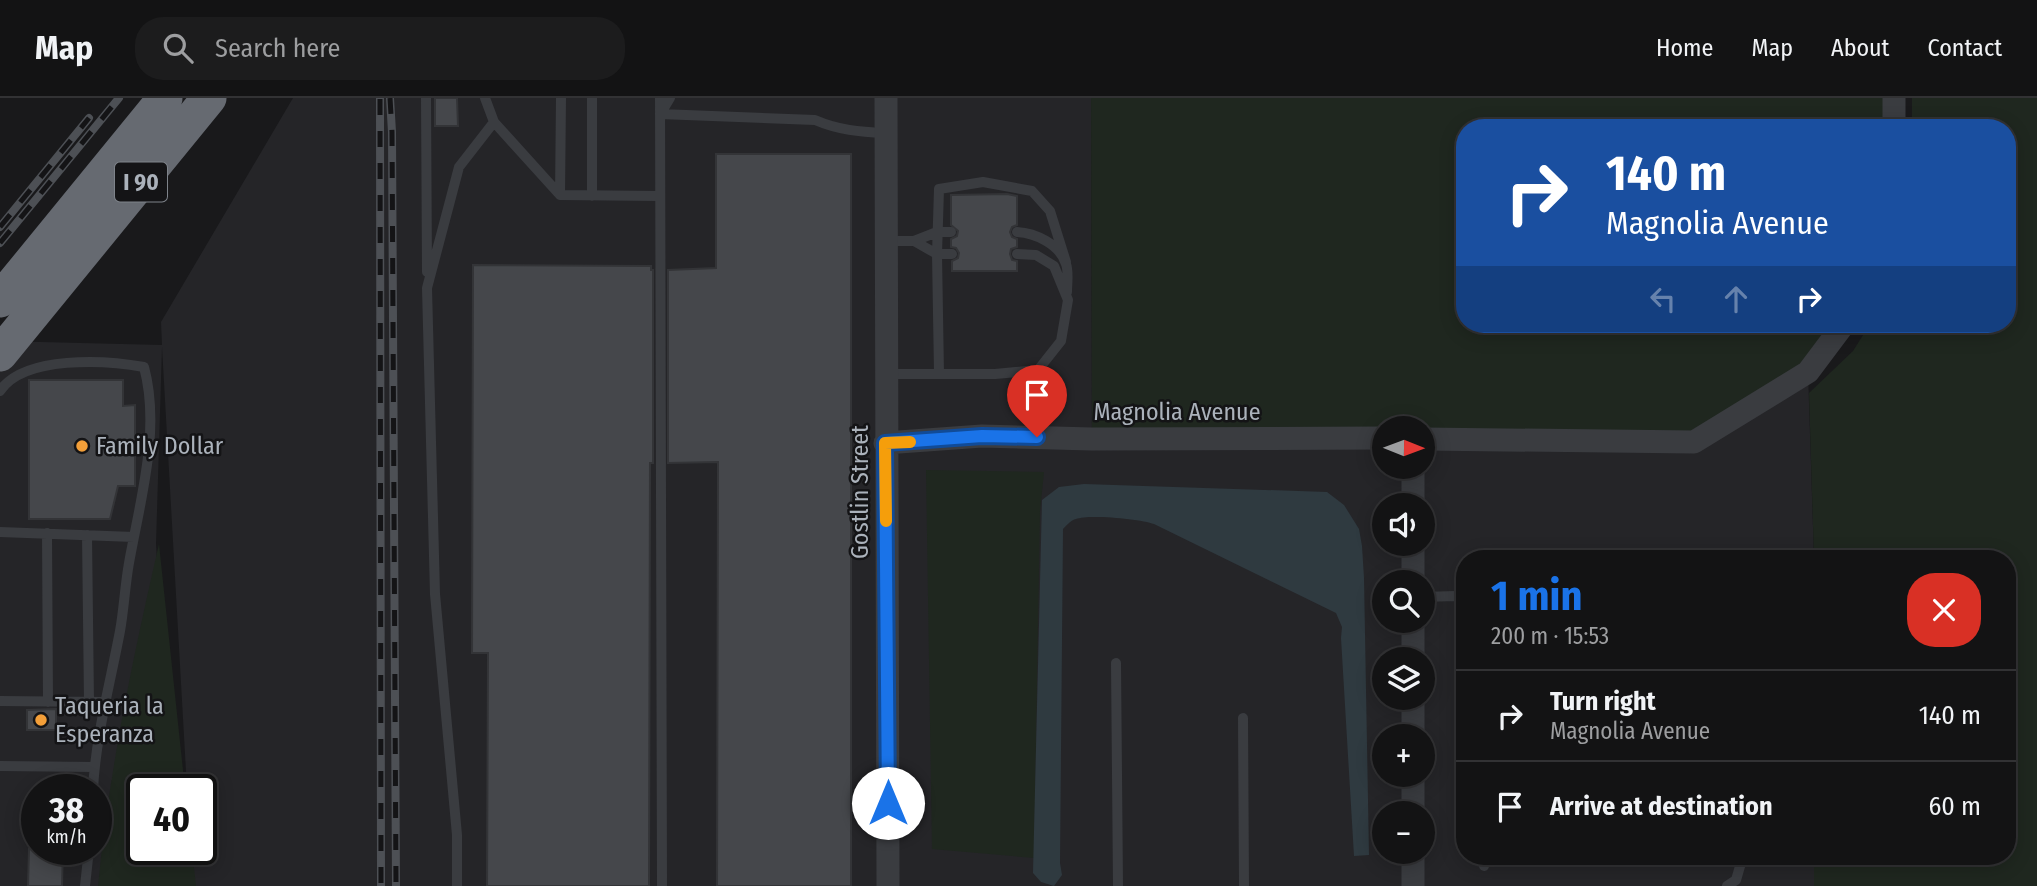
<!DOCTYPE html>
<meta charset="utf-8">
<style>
body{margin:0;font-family:"Fira Sans Condensed",sans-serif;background:#1c1c1d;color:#f1f3f6;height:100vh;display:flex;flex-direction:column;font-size:26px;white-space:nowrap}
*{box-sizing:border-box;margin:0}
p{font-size:23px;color:#9d9ea0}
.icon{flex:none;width:38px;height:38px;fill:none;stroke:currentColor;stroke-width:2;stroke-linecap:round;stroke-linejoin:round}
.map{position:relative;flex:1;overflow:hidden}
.panel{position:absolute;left:1456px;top:452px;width:560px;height:315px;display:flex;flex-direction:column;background:#131314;border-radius:28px;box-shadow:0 4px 18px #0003,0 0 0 2px #323234}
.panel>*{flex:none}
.top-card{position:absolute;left:1456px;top:21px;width:560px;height:214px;border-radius:28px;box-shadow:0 4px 18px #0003,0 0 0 2px #323234;background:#1a4fa0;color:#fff;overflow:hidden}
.needle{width:46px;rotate:91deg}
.tools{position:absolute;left:1372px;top:318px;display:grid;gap:14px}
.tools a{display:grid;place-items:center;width:63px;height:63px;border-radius:50%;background:#131314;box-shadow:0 4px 18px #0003,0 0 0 2px #323234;font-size:35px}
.speed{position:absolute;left:21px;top:676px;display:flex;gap:14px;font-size:35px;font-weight:700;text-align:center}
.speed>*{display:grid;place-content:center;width:91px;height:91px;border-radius:50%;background:#131314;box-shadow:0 4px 18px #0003,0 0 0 2px #323234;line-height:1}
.speed small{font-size:18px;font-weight:400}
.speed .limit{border:4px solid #111;border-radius:10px;background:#fff;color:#111}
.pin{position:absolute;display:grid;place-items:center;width:60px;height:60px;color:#fff;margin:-72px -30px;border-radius:50% 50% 50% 0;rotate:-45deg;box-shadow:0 0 7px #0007}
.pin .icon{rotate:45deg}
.me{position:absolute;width:77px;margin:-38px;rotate:0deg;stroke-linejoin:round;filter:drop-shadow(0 0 5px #0008)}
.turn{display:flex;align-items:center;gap:24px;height:147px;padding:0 35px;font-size:32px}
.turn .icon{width:91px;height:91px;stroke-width:2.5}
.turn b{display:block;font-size:49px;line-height:60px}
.lanes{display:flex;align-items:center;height:66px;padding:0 35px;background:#0003;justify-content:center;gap:35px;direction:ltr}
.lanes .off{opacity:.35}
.round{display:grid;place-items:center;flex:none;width:74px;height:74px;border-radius:28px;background:#1c1c1d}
.overview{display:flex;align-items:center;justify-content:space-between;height:119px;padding:0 35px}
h1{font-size:42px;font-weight:700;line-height:52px;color:#1a73e8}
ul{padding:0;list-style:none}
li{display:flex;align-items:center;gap:21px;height:91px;padding:0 35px;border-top:2px solid #323234}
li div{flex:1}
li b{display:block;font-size:26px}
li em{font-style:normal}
header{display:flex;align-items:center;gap:42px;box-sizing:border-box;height:98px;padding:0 35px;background:#131314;border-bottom:2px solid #323234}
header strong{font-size:33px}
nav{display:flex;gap:38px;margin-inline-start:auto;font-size:24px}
.search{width:490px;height:63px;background:#1c1c1d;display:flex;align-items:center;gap:18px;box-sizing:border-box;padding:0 24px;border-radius:28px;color:#9d9ea0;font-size:26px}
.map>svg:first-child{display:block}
</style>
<header>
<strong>Map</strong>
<div class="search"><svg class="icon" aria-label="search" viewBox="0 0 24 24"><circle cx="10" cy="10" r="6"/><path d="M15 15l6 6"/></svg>Search here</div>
<nav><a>Home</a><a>Map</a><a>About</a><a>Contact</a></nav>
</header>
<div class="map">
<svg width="2037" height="788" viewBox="0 0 2037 788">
<rect width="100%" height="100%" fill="#19191b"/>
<!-- built -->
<path fill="#252528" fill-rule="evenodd" d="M293 0H1091L1092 340H1384V369H1423V341L1808 274 1814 460H1465V758H1814V788H193L190 751H201V691H187L162 249 156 446 171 691H142V751L176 788H0V243L162 247 161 224ZM1384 408H1423V446H1384ZM1384 485H1423V523H1384ZM1384 562H1423V600H1384ZM1384 639H1423V677H1384ZM37 691H96V751H37ZM1384 716H1423V754H1384Z"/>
<!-- green -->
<path fill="#1f271f" d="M1091 0H1894V30H1465V226H1844L1808 274 1694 344 1423 331 1092 341Z
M1912 0H2037V788H1814V758H2007V460H1814L1809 295 1853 253 1870 226H2007V30H1912Z
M926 372 1044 374 1040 413 1034 760 932 751Z
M159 446 185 691H142V751H192L196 788H98C109 673 133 559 159 446Z"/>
<!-- water -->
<path fill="#2f3a40" d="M1084 386 1327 394 1344 407 1359 431 1362 448 1364 480 1369 757 1354 758 1341 540 1342 529 1336 515 1154 426C1141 421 1088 416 1076 421 1071 422 1066 428 1063 431L1060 765 1062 777 1054 788 1041 784 1033 775 1042 402 1059 389Z"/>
<!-- building -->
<path fill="#45474b" stroke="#333437" stroke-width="2" d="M435 0H457L458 28H435Z
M716 56H851V788H717L718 364 668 365V172L716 170Z
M1007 96 1017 98V127L1012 129 1010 134 1012 139 1017 141V149L1011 151 1010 156 1012 162 1017 163V173H952V163L958 160 959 155 956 150 951 149V141L957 138 958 133 951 127V97Z
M473 167 651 168V172H653V365H650L649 788H487L488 555H472Z
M29 282H123V308L135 307V388H118L110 421H29Z
M56 611V632H27V612Z
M29 751H63L62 788H28Z"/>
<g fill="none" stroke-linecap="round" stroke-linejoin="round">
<!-- service -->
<path stroke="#3a3c40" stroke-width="10" d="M426 0 427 174
M485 0 494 24 560 97
M561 0 560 97 659 98
M592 0V98
M660 0 662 788
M661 15 670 0
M660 16 815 22C838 32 860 34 885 35
M1017 134C1035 135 1060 146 1066 166 1069 174 1067 185 1067 194
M886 143H914L937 156H952
M914 143 937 134H951
M939 275 937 156 939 91 983 84 1032 93 1050 113 1066 164
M886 276H995L1038 272 1061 243 1068 202 1054 168 1036 157 1017 156
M0 293C24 257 106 262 144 269 161 332 140 403 129 465 125 487 124 511 120 533 110 586 96 637 93 691
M0 434 134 439
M47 435 48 604
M87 437 89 604
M1423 499 1455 498 1465 502
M1116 565 1118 788
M0 603 104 604
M1243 620 1244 788
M0 668 94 669
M1483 758 1484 768
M85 788 89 751
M457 788V737L435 496 427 190 459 69 494 24
M1727 788 1736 782 1743 758"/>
<!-- tertiary -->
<path stroke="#3a3c40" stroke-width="23" d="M886 0 888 788
M1894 30V0
M1423 341 1694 344 1808 274 1844 226
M885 345 982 338 1092 341 1384 340
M1413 408V369
M1413 485V446
M1413 562V523
M1413 639V600
M1413 716V677
M1413 788V754"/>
<!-- motorway -->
<path stroke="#666a71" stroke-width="35" d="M0 202 165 0
M0 256 209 0"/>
<defs>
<path id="rail" d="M390 0 392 34 396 788
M380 1 381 788
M0 129 89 20
M0 145 119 0"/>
</defs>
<!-- rail casing -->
<use href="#rail" stroke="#4d5055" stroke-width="8"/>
<!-- rail -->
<use href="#rail" stroke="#141416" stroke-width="5" stroke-dasharray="16" stroke-linecap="butt"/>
</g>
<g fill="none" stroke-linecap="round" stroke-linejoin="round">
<defs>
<path id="route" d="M888 705 885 345 982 338 1037 339"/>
</defs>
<!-- route casing -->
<use href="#route" stroke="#114b97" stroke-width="18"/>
<!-- route -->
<use href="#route" stroke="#1a73e8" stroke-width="12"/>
<!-- slow -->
<path stroke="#f59e0b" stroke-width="12" d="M886 423 885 345 910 344"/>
</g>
<!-- markers -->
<g fill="#f39f39" stroke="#141416" stroke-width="2.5">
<circle cx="82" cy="348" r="7"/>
<circle cx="41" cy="622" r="7"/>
</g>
<g text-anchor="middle" stroke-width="5" stroke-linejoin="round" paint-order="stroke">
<!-- shield labels -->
<rect fill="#141416" stroke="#7e838a" stroke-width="2" x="115" y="64.5" width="52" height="39" rx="5"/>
<g font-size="23" font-weight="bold" fill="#abb2bb">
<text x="141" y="92">I 90</text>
</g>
<!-- street labels -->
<g font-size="24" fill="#abb2bb" stroke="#141416">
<text x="1177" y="322">Magnolia Avenue</text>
<text transform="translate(860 394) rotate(-90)" y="8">Gostlin Street</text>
</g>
<!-- poi labels -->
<g font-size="24" fill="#abb2bb" stroke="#141416" text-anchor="start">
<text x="96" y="356">Family Dollar</text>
<text x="55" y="616">Taqueria la<tspan x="55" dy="28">Esperanza</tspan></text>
</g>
</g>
</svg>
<div class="tools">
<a><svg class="needle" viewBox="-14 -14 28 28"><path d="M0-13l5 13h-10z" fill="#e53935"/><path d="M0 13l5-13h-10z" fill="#9d9ea0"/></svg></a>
<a><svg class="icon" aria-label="sound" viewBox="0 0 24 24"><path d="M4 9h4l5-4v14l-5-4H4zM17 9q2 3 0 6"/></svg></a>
<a><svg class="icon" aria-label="search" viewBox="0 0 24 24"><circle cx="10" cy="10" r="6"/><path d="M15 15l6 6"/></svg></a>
<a><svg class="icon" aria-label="layers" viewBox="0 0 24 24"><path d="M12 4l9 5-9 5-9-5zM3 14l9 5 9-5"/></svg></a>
<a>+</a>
<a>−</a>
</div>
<div class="speed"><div>38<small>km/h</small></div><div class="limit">40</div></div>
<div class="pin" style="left:1037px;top:339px;background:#d93025"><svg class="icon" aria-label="arrive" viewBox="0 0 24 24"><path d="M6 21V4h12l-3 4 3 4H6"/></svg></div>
<svg class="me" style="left:888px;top:705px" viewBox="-20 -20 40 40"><circle r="19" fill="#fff"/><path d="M0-13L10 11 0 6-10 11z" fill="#1a73e8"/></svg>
<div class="top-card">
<div class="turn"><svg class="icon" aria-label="right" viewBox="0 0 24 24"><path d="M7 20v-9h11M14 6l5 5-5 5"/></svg><div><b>140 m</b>Magnolia Avenue</div></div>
<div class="lanes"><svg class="icon off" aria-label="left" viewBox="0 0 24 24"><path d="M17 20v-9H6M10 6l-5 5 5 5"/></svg><svg class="icon off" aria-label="ahead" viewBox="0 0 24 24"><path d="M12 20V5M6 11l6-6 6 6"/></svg><svg class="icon" aria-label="right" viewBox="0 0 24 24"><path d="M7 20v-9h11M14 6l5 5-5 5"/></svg></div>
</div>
<section class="panel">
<div class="overview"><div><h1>1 min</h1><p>200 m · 15:53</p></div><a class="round" style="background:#d93025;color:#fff"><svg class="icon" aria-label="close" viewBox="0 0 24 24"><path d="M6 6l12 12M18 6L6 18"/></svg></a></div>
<ul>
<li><svg class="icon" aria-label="right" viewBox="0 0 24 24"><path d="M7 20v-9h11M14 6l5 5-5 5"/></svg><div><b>Turn right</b><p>Magnolia Avenue</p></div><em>140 m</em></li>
<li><svg class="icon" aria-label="arrive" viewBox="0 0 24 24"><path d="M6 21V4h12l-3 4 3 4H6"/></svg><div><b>Arrive at destination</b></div><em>60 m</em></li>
</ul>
</section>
</div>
